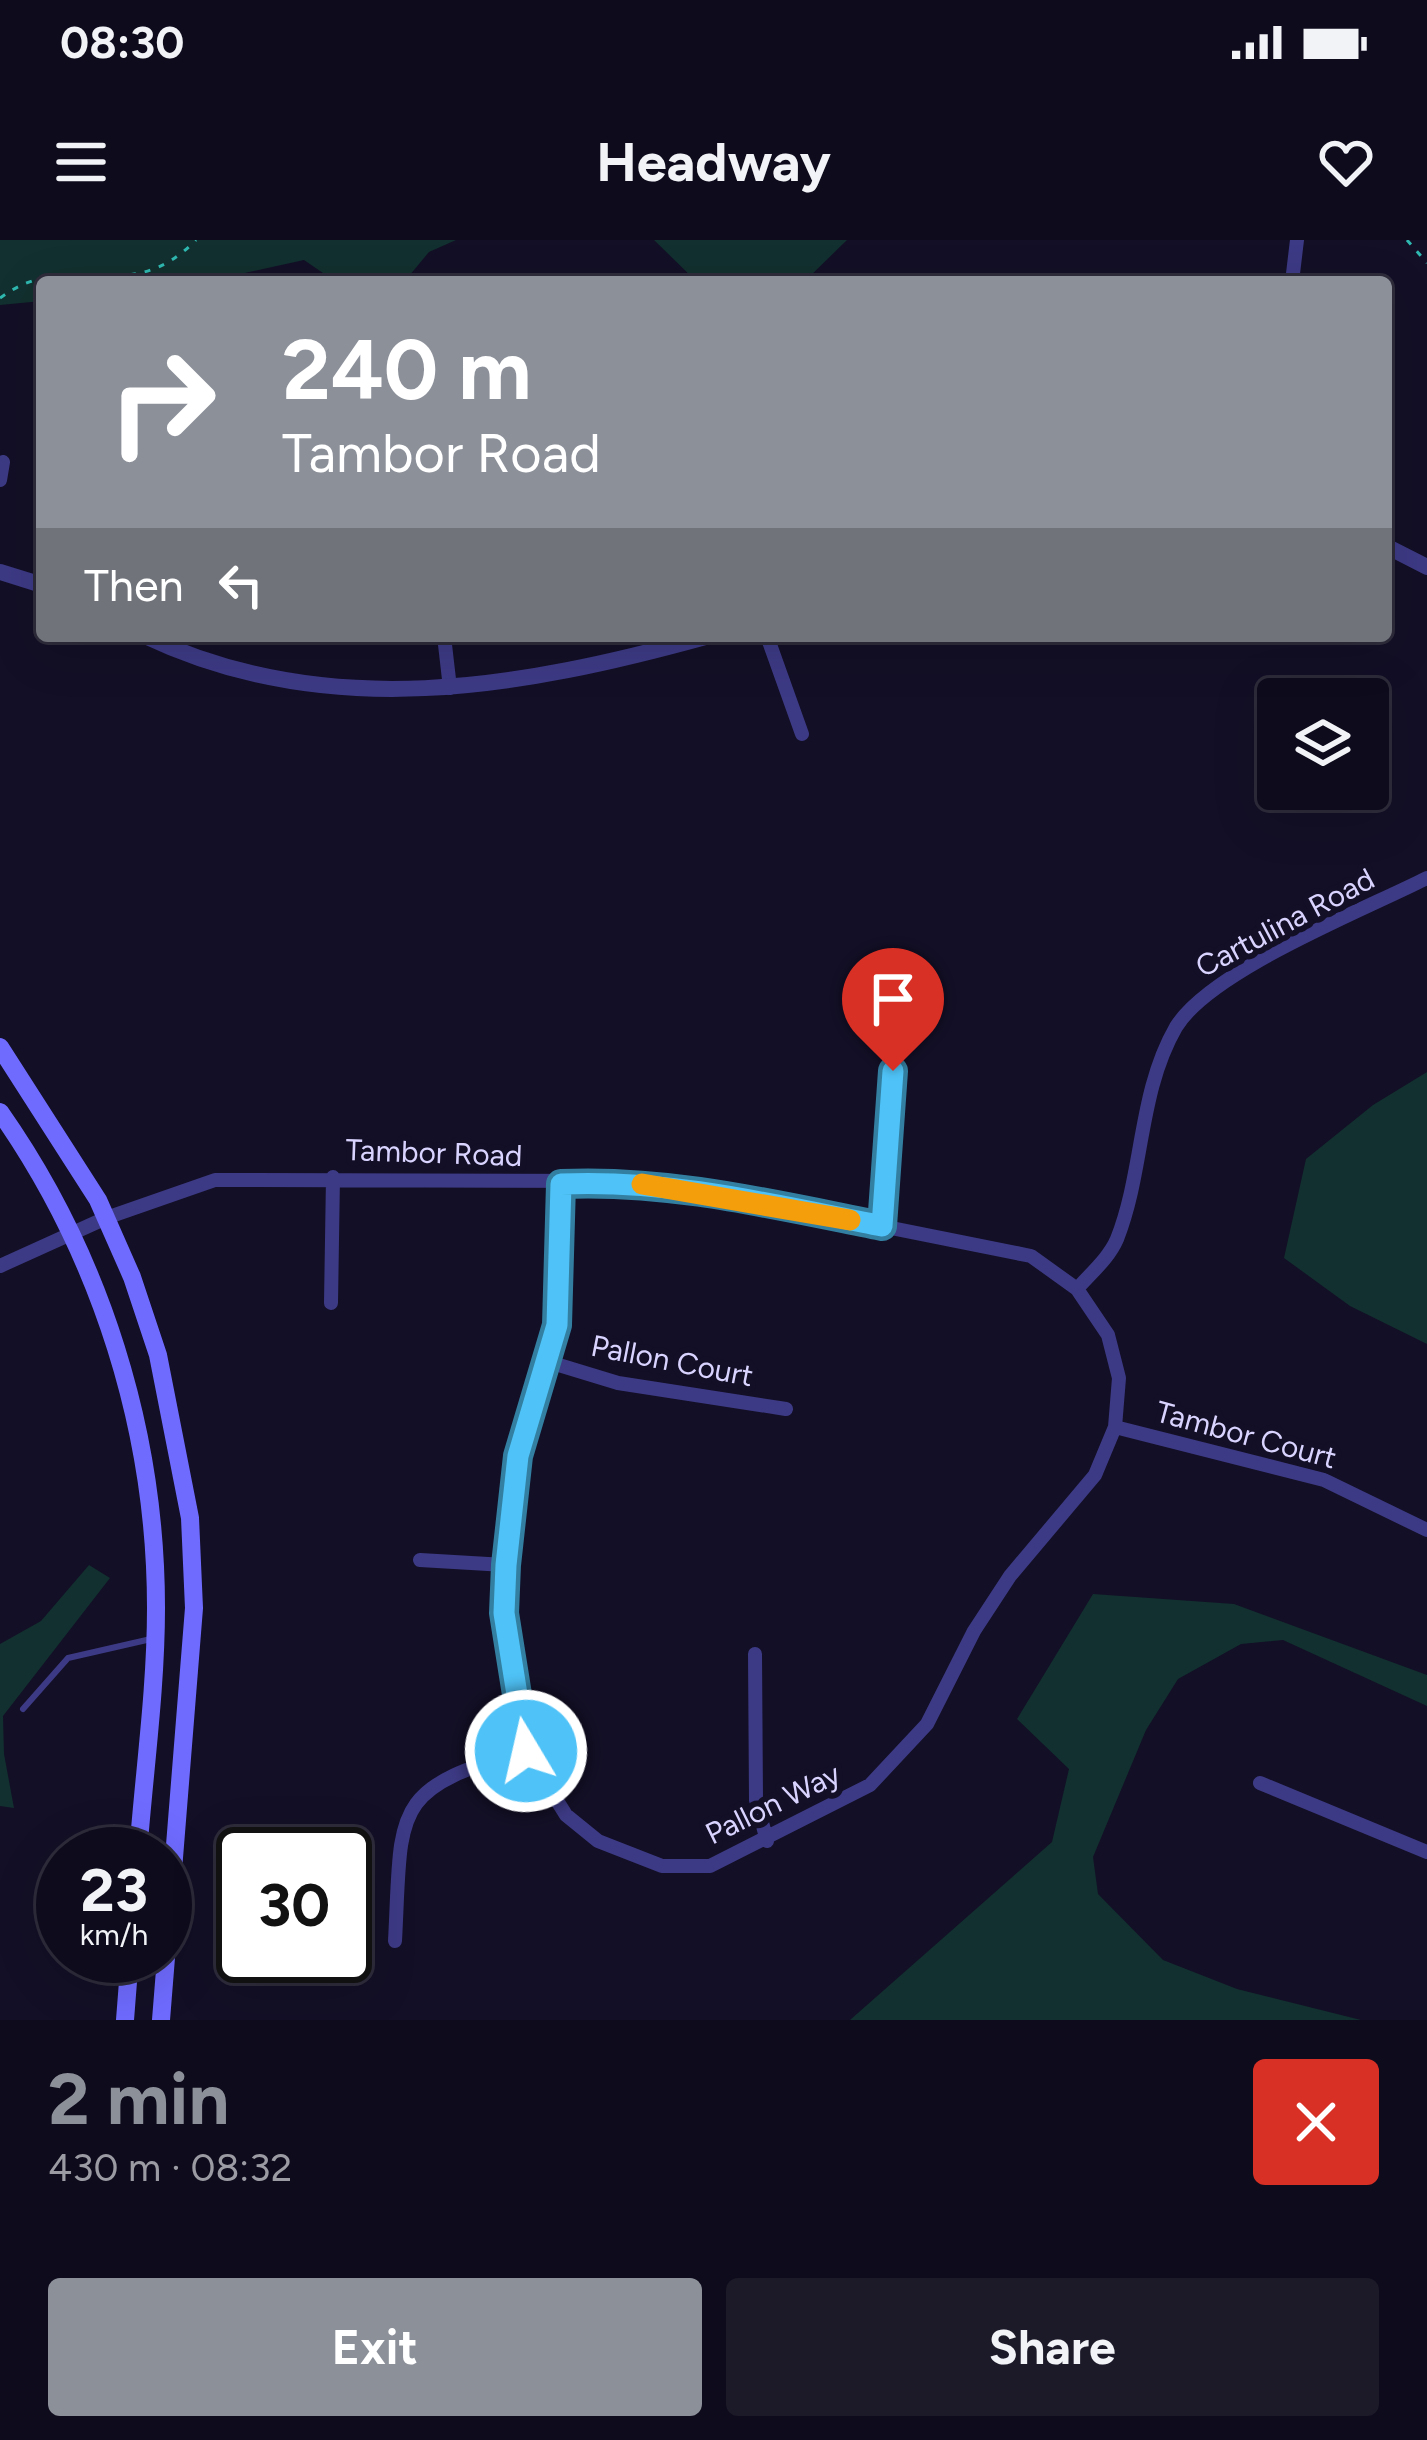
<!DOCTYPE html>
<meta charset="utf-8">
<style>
body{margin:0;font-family:Figtree,sans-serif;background:#1c1929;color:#f1f3f6;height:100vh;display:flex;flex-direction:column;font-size:45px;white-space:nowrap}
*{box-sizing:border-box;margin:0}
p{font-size:39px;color:#9b9ba3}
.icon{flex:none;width:66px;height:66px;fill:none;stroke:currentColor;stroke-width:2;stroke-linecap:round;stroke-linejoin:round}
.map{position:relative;height:1780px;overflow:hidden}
.side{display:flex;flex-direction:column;background:#0e0b1c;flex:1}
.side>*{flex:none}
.banner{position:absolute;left:36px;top:36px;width:1356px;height:366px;border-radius:12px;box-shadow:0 12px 48px #0002,0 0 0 3px #2e2b3b;background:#8c9099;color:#fff;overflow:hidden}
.controls{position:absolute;left:1257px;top:438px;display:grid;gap:24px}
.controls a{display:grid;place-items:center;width:132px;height:132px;border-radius:12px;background:#0e0b1c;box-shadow:0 12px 48px #0002,0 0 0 3px #2e2b3b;font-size:60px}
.speed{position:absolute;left:36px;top:1587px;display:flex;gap:24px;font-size:60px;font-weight:700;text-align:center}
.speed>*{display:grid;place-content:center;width:156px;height:156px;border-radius:50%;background:#0e0b1c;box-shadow:0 12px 48px #0002,0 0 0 3px #2e2b3b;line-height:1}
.speed small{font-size:30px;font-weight:400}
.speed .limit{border:6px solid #111;border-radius:18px;background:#fff;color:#111}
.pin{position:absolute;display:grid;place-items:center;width:102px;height:102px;color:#fff;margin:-123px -51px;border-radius:50% 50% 50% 0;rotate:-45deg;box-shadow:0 0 12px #0007}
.pin .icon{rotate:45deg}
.me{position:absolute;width:132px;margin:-66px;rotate:351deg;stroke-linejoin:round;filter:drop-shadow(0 0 9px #0008)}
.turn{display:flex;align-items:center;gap:42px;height:252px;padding:0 48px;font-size:54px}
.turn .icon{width:156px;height:156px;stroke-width:2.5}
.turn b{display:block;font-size:84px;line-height:102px}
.then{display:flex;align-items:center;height:114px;padding:0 48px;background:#0003;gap:24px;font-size:45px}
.round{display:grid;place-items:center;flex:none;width:126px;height:126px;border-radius:12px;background:#1c1929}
.headline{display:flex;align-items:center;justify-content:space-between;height:204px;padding:0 48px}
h1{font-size:72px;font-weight:700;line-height:90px;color:#8c9099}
.button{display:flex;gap:24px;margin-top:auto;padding:24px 48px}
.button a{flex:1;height:138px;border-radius:12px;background:#8c9099;color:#fff;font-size:48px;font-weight:700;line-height:138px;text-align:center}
.button a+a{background:#1c1929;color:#f1f3f6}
.status{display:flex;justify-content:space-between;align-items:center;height:84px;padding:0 60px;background:#0e0b1c;direction:ltr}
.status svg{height:33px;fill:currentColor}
header{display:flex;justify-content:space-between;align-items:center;height:156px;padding:0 48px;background:#0e0b1c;font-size:54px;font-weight:700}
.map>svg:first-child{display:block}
</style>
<div class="status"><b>08:30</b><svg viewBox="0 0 49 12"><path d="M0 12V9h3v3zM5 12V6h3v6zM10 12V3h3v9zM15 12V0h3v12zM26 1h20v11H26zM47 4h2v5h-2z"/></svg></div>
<header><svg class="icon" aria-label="menu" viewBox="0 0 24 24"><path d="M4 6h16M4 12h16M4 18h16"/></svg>Headway<svg class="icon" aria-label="heart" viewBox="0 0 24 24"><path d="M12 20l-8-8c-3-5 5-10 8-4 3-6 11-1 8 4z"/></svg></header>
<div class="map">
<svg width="1427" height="1780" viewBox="0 0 1427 1780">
<rect width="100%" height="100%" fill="#130f26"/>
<!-- green -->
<path fill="#12302f" d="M0 0H456L429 12 404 42H336L304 20 204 42H42V61L0 65Z
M654 0H847L804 42H697Z
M1427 832V1104L1350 1066 1284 1018 1306 919 1373 865Z
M89 1325 110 1338 3 1476 4 1514 14 1568 0 1566V1404L41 1381Z
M1093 1354 1234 1364 1427 1435V1466L1283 1400 1241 1404 1178 1439 1146 1490 1093 1617 1098 1654 1163 1720 1237 1749 1361 1780H850L1052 1602 1069 1529 1017 1479Z"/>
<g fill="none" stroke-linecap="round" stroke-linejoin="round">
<!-- path -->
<path stroke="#2fb8b0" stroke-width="3" stroke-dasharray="6 9" stroke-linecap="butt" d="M1407 0 1427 23
M0 58C74 4 126 71 196 0"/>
<!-- service -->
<path stroke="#3d3a85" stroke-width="6" d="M23 1469 68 1418 151 1399"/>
<!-- minor -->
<path stroke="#3d3a85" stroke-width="14" d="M1292 42 1297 0
M0 240 3 222
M444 396 450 448
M767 396 802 494
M882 986 893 831
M0 1026 106 978 215 940 619 941 721 954 1031 1016 1077 1049 1108 1095 1119 1138 1115 1187 1095 1235 1010 1336 974 1391 927 1484 870 1545 710 1626H662L598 1601 566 1575 526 1511 504 1373 505 1325 518 1215 557 1085 561 944
M1077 1049C1090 1034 1109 1018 1117 999 1144 931 1138 853 1176 787 1211 730 1364 670 1427 638
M331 1063 333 937
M549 1122 618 1143 786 1169
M1115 1187 1324 1240 1427 1290
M420 1320 505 1325
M755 1414 756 1560 767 1601
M1260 1543 1427 1612
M395 1701C402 1570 389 1548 526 1511"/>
<!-- tertiary -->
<path stroke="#3d3a85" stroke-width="16" d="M1386 306 1427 327
M0 332 42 345
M145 396C328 483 521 448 709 396"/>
<!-- secondary -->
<path stroke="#6f6bff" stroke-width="18" d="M0 807 98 960 132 1037 158 1115 190 1278 194 1368 161 1780
M0 872C101 1016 156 1191 156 1368 156 1450 144 1533 138 1614
M125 1780 130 1716"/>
</g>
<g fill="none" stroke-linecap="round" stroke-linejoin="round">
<defs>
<path id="route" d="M526 1511 504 1373 506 1325 518 1216 557 1085 561 944C670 939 775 965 882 986L893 831"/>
</defs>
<!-- route casing -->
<use href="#route" stroke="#337fa1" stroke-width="30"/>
<!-- route -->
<use href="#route" stroke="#4fc3f7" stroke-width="21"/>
<!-- slow -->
<path stroke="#f59e0b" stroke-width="21" d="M642 944 850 980"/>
</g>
<g text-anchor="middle" stroke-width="12" stroke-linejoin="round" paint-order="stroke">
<!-- street labels -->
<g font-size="30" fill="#d9d4ff" stroke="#130f26">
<text transform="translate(1285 683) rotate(-28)" y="10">Cartulina Road</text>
<text transform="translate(434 913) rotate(2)" y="10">Tambor Road</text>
<text transform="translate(672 1121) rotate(11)" y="10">Pallon Court</text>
<text transform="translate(1246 1195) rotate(15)" y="10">Tambor Court</text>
<text transform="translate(773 1564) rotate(-26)" y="10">Pallon Way</text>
</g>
</g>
</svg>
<div class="controls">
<a><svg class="icon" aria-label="layers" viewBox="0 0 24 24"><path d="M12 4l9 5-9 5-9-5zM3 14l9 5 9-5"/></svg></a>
</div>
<div class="speed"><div>23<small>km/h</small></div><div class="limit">30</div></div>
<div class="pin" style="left:893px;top:831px;background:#d93025"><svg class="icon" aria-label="arrive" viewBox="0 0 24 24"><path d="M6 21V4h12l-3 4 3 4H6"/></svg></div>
<svg class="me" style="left:526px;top:1511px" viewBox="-20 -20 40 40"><circle r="17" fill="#4fc3f7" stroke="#fff" stroke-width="3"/><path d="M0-11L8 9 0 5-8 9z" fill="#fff"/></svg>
<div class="banner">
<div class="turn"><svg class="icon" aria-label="right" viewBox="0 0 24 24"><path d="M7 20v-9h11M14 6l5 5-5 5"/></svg><div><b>240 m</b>Tambor Road</div></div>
<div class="then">Then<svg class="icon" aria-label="left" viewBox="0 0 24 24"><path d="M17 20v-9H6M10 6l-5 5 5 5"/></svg></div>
</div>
</div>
<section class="side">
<div class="headline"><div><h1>2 min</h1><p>430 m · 08:32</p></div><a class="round" style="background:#d93025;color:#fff"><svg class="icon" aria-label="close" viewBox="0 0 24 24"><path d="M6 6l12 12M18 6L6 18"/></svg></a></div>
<div class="button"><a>Exit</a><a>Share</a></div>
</section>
